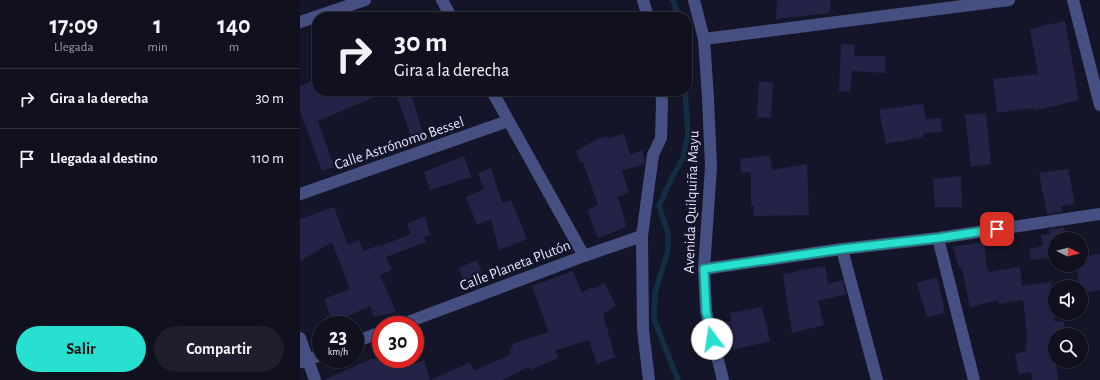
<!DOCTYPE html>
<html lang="es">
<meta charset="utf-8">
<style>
body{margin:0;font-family:"Alegreya Sans",sans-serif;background:#1e1e2c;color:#f1f3f6;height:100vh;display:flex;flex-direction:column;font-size:15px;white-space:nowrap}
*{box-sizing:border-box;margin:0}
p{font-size:13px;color:#9c9da4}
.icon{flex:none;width:22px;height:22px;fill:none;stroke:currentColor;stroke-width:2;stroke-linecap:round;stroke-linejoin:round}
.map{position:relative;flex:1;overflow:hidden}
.side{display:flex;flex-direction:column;background:#10101f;width:300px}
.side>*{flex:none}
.banner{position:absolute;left:12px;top:12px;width:380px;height:84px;border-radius:16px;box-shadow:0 1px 3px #0004,0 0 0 1px #30303d;background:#10101f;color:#f1f3f6;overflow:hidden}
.needle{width:26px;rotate:96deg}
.buttons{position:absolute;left:748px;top:232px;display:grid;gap:8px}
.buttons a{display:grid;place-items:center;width:40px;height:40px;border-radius:50%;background:#10101f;box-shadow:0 1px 3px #0004,0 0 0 1px #30303d;font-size:20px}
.speed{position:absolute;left:12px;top:316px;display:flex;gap:8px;font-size:20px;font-weight:700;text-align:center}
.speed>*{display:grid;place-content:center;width:52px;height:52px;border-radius:50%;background:#10101f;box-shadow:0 1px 3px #0004,0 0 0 1px #30303d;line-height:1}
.speed small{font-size:10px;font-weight:400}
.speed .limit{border:6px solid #d22;background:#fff;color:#111}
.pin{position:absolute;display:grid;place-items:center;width:34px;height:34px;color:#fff;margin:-17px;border-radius:8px;box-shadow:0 2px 6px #0006}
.me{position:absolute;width:44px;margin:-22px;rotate:346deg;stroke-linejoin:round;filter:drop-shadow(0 0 3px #0008)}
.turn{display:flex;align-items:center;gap:14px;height:84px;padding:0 16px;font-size:18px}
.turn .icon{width:52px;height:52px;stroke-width:2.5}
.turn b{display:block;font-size:28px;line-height:34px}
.eta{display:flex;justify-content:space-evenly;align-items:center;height:68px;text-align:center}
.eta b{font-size:24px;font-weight:600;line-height:28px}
.cta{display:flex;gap:8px;margin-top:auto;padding:8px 16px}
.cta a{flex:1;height:46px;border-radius:24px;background:#27e0d0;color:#111;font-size:16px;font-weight:600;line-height:46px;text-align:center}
.cta a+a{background:#1e1e2c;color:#f1f3f6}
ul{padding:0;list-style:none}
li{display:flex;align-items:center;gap:12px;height:60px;padding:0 16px;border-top:1px solid #30303d}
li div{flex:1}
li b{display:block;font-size:15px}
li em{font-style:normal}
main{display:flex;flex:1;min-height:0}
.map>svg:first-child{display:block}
</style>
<main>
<section class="side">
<div class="eta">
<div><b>17:09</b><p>Llegada</p></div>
<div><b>1</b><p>min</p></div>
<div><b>140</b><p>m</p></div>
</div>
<ul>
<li><svg class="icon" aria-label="right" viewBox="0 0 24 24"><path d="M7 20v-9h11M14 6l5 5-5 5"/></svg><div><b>Gira a la derecha</b></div><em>30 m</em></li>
<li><svg class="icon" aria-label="arrive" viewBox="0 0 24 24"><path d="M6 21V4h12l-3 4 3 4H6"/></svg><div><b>Llegada al destino</b></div><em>110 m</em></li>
</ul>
<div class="cta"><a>Salir</a><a>Compartir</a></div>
</section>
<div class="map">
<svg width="800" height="380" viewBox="0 0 800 380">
<rect width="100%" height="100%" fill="#151529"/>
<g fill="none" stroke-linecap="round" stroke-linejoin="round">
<!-- stream -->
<path stroke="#132e43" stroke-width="5.5" d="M372 0 374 2 378 17
M378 380 354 319 355 293 368 250V233L359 206 371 179 383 158 388 133 385 91"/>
</g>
<!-- building -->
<path fill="#242347" d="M477 0H530V13L476 19Z
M765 21 779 100 734 111 733 108 697 113 693 79 738 74 730 29Z
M541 44 555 45 554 56H585L586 73 552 71 550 92 539 91Z
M17 79V91H89L18 121 34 167 22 171 0 111V86Z
M459 82H473L471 118 457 117Z
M95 91H110L124 136 112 140Z
M623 104 626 119 641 118 642 132 623 133V137L586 144 579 110Z
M686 113 691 164 671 167 665 115Z
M324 133 330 155 342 150 345 161 344 164 322 171 329 193 317 197 320 203 326 227 298 238 287 210 298 205 283 162 281 163 276 151 294 141V140L307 136 308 139Z
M470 155 472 170 507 164 509 215 453 216 454 206H451V172L441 173 440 159Z
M164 156 171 177 130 190 124 172Z
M191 168 202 203 211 200 227 239 199 250 191 219 177 225 166 197 184 189 178 173Z
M768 169 775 204 761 206 762 212 747 214 739 173Z
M661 176 662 207H635L633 179Z
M34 207 48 245 59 240 63 251 80 245 81 246 111 234 107 224 125 216 130 235 124 237 126 242 86 257 92 270 80 275 96 312 74 317 70 306 33 323 24 299 50 289 32 242 0 261V219Z
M764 227 767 239H755V257L731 260 729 249 743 246 741 235 750 234 749 229Z
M785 239 787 256 800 254V290L781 294V287H780L776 265H781V240Z
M684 242 687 269 688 268 689 272 720 267 722 286 751 282 755 322 764 321 765 334 754 335 755 361H756L758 380H732L731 372 719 374 715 354 726 351 727 333 723 300 699 304 698 300 670 307 662 268H659L653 247Z
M177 260 182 273 163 281 159 268Z
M525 266 528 284 543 280 546 294 518 301 524 325 492 333 483 274 496 272V271Z
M273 271 282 293 291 287 293 289 305 283 316 306 303 314 315 357 297 364 289 340 256 350 258 358 230 370 229 367 202 380H131L170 362 174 371 211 354 209 349 213 348 212 344 248 332 246 324 232 286Z
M637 277 645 313 627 317 617 283Z
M462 307 470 341 433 350 426 322 432 321 429 313Z
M71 359H112L114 364 124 360 130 380H24Z"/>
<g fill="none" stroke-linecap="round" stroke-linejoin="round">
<!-- minor -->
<path stroke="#464f81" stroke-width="12" d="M142 0 151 17
M343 0 348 17
M394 0 404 39 408 98 411 167 404 269 406 311 423 380
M773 0 800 105
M0 22 65 0
M404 39 709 0
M192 91 284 256
M0 194 208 121
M638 238 674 380
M542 249 577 380
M404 269 542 249 638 238 800 214
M100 325 284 256 342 236
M0 338 15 380
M55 342 81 332
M1 362 21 355
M349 380 343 330 342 236 353 155 361 138 362 103 361 91"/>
</g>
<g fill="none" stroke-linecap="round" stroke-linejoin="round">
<defs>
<path id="route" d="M412 339 406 311 404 269 542 249 638 238 697 229"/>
</defs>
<!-- route casing -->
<use href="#route" stroke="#199287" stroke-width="10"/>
<!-- route -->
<use href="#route" stroke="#27e0d0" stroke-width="7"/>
</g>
<g text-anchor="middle" stroke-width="4" stroke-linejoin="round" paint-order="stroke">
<!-- street labels -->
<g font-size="15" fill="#e1e3fb" stroke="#151529">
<text transform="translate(99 143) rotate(-19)" y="5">Calle Astrónomo Bessel</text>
<text transform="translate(391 202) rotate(-88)" y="5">Avenida Quilquiña Mayu</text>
<text transform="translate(215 265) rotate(-21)" y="5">Calle Planeta Plutón</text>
</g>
</g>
</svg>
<div class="buttons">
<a><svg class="needle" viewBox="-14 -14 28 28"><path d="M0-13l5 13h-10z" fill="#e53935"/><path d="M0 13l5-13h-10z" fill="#9c9da4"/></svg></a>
<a><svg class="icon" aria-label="sound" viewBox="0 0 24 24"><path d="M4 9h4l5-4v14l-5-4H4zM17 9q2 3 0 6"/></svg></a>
<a><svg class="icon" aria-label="search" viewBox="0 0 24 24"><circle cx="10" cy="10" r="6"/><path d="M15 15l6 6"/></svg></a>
</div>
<div class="speed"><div>23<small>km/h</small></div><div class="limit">30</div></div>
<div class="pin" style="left:697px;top:229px;background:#d93025"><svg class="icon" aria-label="arrive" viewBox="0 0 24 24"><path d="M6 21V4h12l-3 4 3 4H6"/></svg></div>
<svg class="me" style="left:412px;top:339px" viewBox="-20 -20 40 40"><circle r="19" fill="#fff"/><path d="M0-13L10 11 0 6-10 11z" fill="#27e0d0"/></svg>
<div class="banner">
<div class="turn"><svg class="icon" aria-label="right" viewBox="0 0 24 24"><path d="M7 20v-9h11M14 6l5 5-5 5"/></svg><div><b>30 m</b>Gira a la derecha</div></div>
</div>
</div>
</main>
